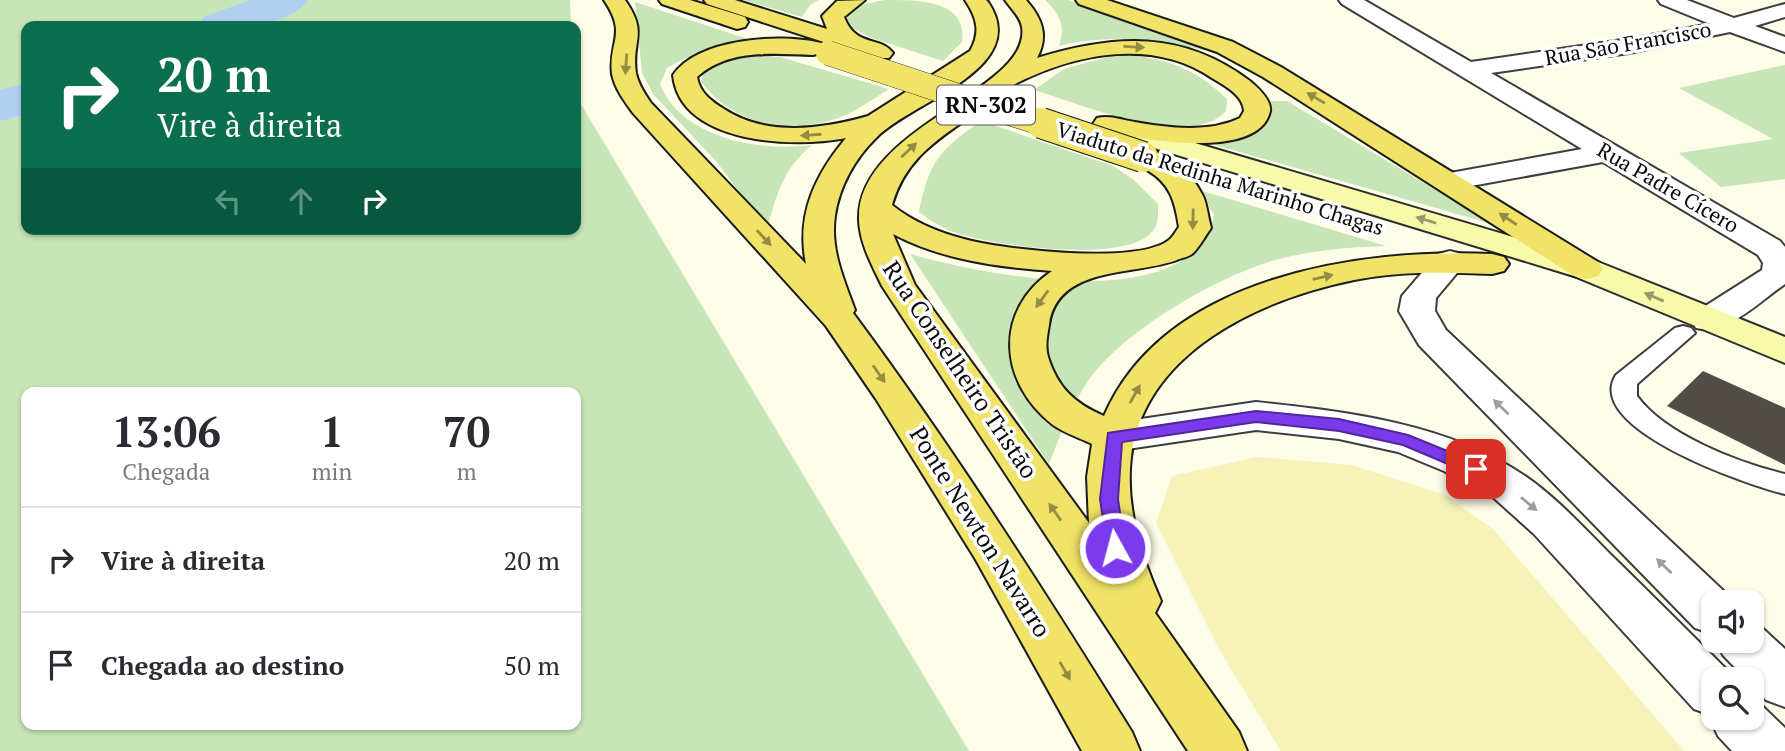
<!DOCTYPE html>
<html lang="pt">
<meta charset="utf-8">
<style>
body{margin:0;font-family:"PT Serif",serif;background:#f2f2f3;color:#2b2b33;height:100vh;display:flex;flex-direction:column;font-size:26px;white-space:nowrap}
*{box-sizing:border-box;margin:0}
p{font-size:23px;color:#7c7c81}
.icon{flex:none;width:38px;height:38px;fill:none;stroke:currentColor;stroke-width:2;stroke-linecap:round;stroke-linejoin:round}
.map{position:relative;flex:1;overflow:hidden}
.drawer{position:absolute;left:21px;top:387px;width:560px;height:343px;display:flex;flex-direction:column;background:#fff;border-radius:14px;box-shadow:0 2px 5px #0004}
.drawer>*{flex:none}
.hud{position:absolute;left:21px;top:21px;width:560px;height:214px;border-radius:14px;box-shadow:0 2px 5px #0004;background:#0b6e4f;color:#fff;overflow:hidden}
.controls{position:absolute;left:1701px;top:590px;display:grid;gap:14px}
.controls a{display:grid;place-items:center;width:63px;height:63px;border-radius:14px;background:#fff;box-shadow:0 2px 5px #0004;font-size:35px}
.pin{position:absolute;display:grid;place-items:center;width:60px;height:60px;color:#fff;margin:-30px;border-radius:14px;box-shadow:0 4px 10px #0006}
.me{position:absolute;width:77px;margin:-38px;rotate:353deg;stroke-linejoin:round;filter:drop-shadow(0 0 5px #0008)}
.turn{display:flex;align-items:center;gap:24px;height:147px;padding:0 21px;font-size:32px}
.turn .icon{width:91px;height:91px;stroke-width:2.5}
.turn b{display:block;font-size:49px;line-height:60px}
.lanes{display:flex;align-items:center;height:66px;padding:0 21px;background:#0003;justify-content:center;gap:35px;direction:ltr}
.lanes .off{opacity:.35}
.eta{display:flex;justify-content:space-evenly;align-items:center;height:119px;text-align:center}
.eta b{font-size:42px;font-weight:600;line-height:49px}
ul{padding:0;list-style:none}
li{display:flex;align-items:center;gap:21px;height:105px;padding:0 21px;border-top:2px solid #e1e1e2}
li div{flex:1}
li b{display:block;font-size:26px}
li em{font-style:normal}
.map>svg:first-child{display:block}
</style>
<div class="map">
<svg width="1785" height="751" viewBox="0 0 1785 751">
<rect width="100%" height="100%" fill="#fefde9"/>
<!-- green -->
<path fill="#c7e5b6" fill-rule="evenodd" d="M0 0H570L571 26H26V229H576V96L969 751H0ZM26 392H576V724H26Z
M743 0H819L810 5 802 17Z
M885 0C919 0 968 0 962 42L943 61 872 38 848 26 846 14 864 4Z
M1045 0H1068L1212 49 1203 50C1153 39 1109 34 1059 46 1066 27 1060 14 1045 0Z
M635 2 757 42C724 46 695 51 667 68L660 84C681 139 762 152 812 145 782 170 777 194 767 229L716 161 653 94 642 73Z
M1114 55C1160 55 1194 67 1227 99L1226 111C1190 151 1078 103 1034 90L1064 69Z
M761 56 780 57 889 89C871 100 853 114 832 120 785 134 730 123 701 81L703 73C721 61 739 57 761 56Z
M1785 65V179L1721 187 1679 153 1773 139 1679 88Z
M1271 101H1287L1492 224 1212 144C1239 140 1270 134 1271 101Z
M981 121 1113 166 1133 179 1158 204C1158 215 1159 226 1150 234 1119 263 996 246 956 233 942 228 931 221 919 212 929 162 939 150 981 121Z
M1199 190 1386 246C1350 247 1314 250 1279 259 1219 275 1124 330 1088 381 1071 406 1060 436 1049 464L910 254C980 274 1193 319 1214 215Z"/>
<!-- sand -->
<path fill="#f6f2b8" d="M1257 457 1352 465 1445 495 1493 529 1684 751H1281L1220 651 1156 523 1172 476Z"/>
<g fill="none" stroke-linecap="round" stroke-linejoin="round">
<!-- river -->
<path fill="#b1d0f2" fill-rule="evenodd" d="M250 0H308C288 29 229 27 198 26L204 17Z
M26 83V114L0 121V90Z"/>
</g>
<!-- building -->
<path fill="#524d48" d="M1703 371 1785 408V465L1667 406Z"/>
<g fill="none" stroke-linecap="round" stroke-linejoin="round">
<defs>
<path id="service" d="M1683 326 1691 328 1695 333 1637 384V396C1665 435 1739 463 1785 474V494C1751 486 1582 429 1616 375L1675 328Z"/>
<path id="minor" d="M1339 0H1364L1471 62 1629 39 1710 24 1661 4 1658 0H1687L1734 18 1785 4V17L1755 26 1785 37V52L1730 32 1629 53 1491 73 1780 241 1785 247V284C1760 301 1728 335 1696 328L1691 320 1696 312 1762 270 1763 263 1758 255 1603 162 1449 190 1439 187 1434 181 1439 175 1582 149 1342 4Z
M1450 251 1462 254 1467 261 1436 298 1435 311 1446 330 1731 598 1732 602H1713V634L1695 628 1419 345 1399 311 1402 296 1438 254Z
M1256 402C1348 412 1447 423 1525 476 1557 498 1584 528 1611 555 1652 595 1692 635 1732 675L1734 679H1713V718H1752V699L1756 700 1785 728V751H1732L1718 736 1710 718 1711 715 1694 709 1534 534 1494 498 1444 471 1398 452 1339 439 1256 430 1114 451 1099 447 1093 437 1099 427 1114 423Z
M1752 622 1759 625 1785 649V707L1766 700 1752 685V679H1746L1723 655 1716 640H1752Z"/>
<path id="secondary" d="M1114 119 1598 262 1785 337V363L1574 276 1105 133 1101 127 1105 121Z"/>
<path id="primary" d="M604 0H625C649 34 631 40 636 73 638 84 645 94 651 103L806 264C796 215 815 175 846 138 795 148 680 145 673 75 698 38 781 33 821 43L824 48 821 53 813 55C774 54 729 48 697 77 700 93 711 101 724 109 767 137 822 129 868 116L970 51C981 32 977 18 965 0H986L988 2C1033 68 913 101 877 137 855 158 839 187 835 216 830 249 844 280 855 310L853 313C953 448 1043 589 1132 732L1140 751H1082L976 560 876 399 826 326 633 113C625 102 615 89 612 74 608 41 628 35 604 0Z
M659 0H690L745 17 748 22 745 27 737 29 662 4Z
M704 0H735L827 29 822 16 837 1 865 0 844 17C856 48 881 36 893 53L889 58H873L707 4Z
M1005 0H1026C1042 18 1049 36 1037 58 1114 34 1183 30 1250 81 1257 87 1272 100 1270 111 1259 163 1131 138 1097 130L1093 124 1097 118C1110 115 1122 120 1135 122 1168 128 1209 133 1240 118L1244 111C1243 95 1225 86 1212 78 1154 38 1078 53 1019 82 1002 90 986 106 971 116 934 142 905 160 892 205 913 222 938 232 964 239 1003 250 1138 265 1169 240 1173 237 1176 231 1179 227 1175 202 1171 184 1147 170 1140 165 1134 164 1129 157L1133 151C1161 144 1191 171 1203 196 1207 205 1208 217 1211 228 1205 236 1199 248 1192 254 1188 257 1181 258 1177 260 1134 276 1057 265 1049 325 1047 336 1045 347 1048 357 1058 388 1074 403 1104 416 1164 277 1358 248 1492 254L1504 257 1509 264 1504 271 1492 274C1446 272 1400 271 1354 280 1261 299 1145 351 1131 457 1125 506 1141 556 1161 601L1155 613 1239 732 1247 751H1188L882 286C872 265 860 244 859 220 856 127 1032 91 1022 27 1020 16 1011 9 1005 0ZM893 234C942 260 998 267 1052 271 993 311 999 383 1053 425 1064 433 1080 438 1092 444L1087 477 1089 523 915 285Z
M1076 0H1107L1233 42 1281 67 1598 262 1603 269 1598 276 1586 279 1574 276 1263 77 1217 52 1079 4Z"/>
</defs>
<!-- service casing -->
<use href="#service" stroke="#3d3d3d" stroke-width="4"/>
<!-- minor casing -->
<use href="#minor" stroke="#3d3d3d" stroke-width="4"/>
<!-- secondary casing -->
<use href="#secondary" stroke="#2c2c2c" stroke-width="4"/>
<!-- primary casing -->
<use href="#primary" stroke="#1b1b1b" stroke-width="4"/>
<!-- service -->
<use href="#service" fill="#fff" fill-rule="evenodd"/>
<!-- minor -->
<use href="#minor" fill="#fff" fill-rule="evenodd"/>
<!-- secondary -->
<use href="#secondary" fill="#f7faa8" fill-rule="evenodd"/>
<!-- primary -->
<use href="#primary" fill="#f0e367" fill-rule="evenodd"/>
<defs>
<path id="primary-bridge-far1" d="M828 53 1046 125"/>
<path id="primary-bridge" d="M1041 123 1143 157"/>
</defs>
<!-- primary-bridge-far1 casing -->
<use href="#primary-bridge-far1" stroke="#1b1b1b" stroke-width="25" stroke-linecap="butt"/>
<!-- primary-bridge casing -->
<use href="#primary-bridge" stroke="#1b1b1b" stroke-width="32" stroke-linecap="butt"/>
<!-- primary-bridge-far1 -->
<use href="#primary-bridge-far1" stroke="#f0e367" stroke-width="24"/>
<!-- primary-bridge -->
<use href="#primary-bridge" stroke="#f0e367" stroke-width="30"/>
</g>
<!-- one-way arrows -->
<defs><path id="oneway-solid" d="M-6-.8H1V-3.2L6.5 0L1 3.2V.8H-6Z" transform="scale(1.75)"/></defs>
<g fill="#948c42">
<use href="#oneway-solid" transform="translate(1134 47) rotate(3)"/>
<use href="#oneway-solid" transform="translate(626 64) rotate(94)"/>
<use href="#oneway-solid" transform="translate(1316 98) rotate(-149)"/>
<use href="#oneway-solid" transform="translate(811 135) rotate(176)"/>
<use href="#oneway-solid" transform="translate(909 150) rotate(-43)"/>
<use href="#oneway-solid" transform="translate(1193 219) rotate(91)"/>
<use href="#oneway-solid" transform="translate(1508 219) rotate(-147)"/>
<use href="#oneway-solid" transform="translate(764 238) rotate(47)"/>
<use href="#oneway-solid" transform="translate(1323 277) rotate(-13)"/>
<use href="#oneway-solid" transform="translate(1042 299) rotate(126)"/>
<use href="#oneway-solid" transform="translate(879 374) rotate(55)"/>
<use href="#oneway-solid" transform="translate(1135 394) rotate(-61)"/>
<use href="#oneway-solid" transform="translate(1055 512) rotate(-125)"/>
<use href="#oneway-solid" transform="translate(1065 671) rotate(60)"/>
</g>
<g fill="#989a69">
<use href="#oneway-solid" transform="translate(1426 220) rotate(-163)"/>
<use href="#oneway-solid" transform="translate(1654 297) rotate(-157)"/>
</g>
<g fill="#9d9d9d">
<use href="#oneway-solid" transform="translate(1501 407) rotate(-136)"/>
<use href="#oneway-solid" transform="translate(1529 504) rotate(40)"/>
<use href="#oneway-solid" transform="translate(1664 566) rotate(-136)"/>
</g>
<!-- route -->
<path fill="#7c3aed" stroke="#51269a" stroke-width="2" d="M1256 411 1339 419 1408 435 1482 465 1485 469 1482 474 1476 476 1403 445 1339 431 1256 422 1122 442 1118 499 1125 548 1122 553 1115 555 1108 553 1100 499 1108 433Z"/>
<g text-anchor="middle" stroke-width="7" stroke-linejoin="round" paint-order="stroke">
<!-- far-street labels -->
<g font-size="21" fill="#0a0a0a" stroke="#fff">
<text transform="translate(1628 44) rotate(-10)" y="7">Rua São Francisco</text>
<text transform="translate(1220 179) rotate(17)" y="7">Viaduto da Redinha Marinho Chagas</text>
<text transform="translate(1668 188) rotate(30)" y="7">Rua Padre Cícero</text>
</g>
<!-- shield labels -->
<rect fill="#fff" stroke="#545454" stroke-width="2" x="937" y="85.5" width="98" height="39" rx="5"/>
<g font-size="23" font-weight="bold" fill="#0a0a0a">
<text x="986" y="113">RN-302</text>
</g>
<!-- street labels -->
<g font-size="24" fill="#0a0a0a" stroke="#fff">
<text transform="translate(960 370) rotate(56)" y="8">Rua Conselheiro Tristão</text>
<text transform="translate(980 532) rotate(58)" y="8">Ponte Newton Navarro</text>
</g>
</g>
</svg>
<div class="controls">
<a><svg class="icon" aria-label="sound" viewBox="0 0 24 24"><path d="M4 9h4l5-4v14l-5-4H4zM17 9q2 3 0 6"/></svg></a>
<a><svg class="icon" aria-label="search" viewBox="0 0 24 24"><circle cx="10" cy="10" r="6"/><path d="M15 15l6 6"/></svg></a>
</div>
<div class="pin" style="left:1476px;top:469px;background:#d93025"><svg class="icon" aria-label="arrive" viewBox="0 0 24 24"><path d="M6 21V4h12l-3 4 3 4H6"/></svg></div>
<svg class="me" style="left:1115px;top:548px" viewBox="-20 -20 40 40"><circle r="17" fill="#7c3aed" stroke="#fff" stroke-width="3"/><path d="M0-11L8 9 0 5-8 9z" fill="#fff"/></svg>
<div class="hud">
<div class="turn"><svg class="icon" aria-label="right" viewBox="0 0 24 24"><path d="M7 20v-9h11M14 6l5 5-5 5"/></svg><div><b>20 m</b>Vire à direita</div></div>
<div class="lanes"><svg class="icon off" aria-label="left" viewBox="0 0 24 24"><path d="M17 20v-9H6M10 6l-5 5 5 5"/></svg><svg class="icon off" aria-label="ahead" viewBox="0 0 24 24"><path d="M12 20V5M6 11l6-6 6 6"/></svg><svg class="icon" aria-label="right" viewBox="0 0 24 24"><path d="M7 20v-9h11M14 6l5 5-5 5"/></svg></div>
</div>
<section class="drawer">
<div class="eta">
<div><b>13:06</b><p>Chegada</p></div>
<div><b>1</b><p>min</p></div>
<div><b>70</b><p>m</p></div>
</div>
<ul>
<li><svg class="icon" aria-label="right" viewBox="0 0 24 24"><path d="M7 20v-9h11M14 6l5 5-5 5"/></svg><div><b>Vire à direita</b></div><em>20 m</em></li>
<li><svg class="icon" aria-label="arrive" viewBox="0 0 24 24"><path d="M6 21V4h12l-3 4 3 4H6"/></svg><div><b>Chegada ao destino</b></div><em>50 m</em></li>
</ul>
</section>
</div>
